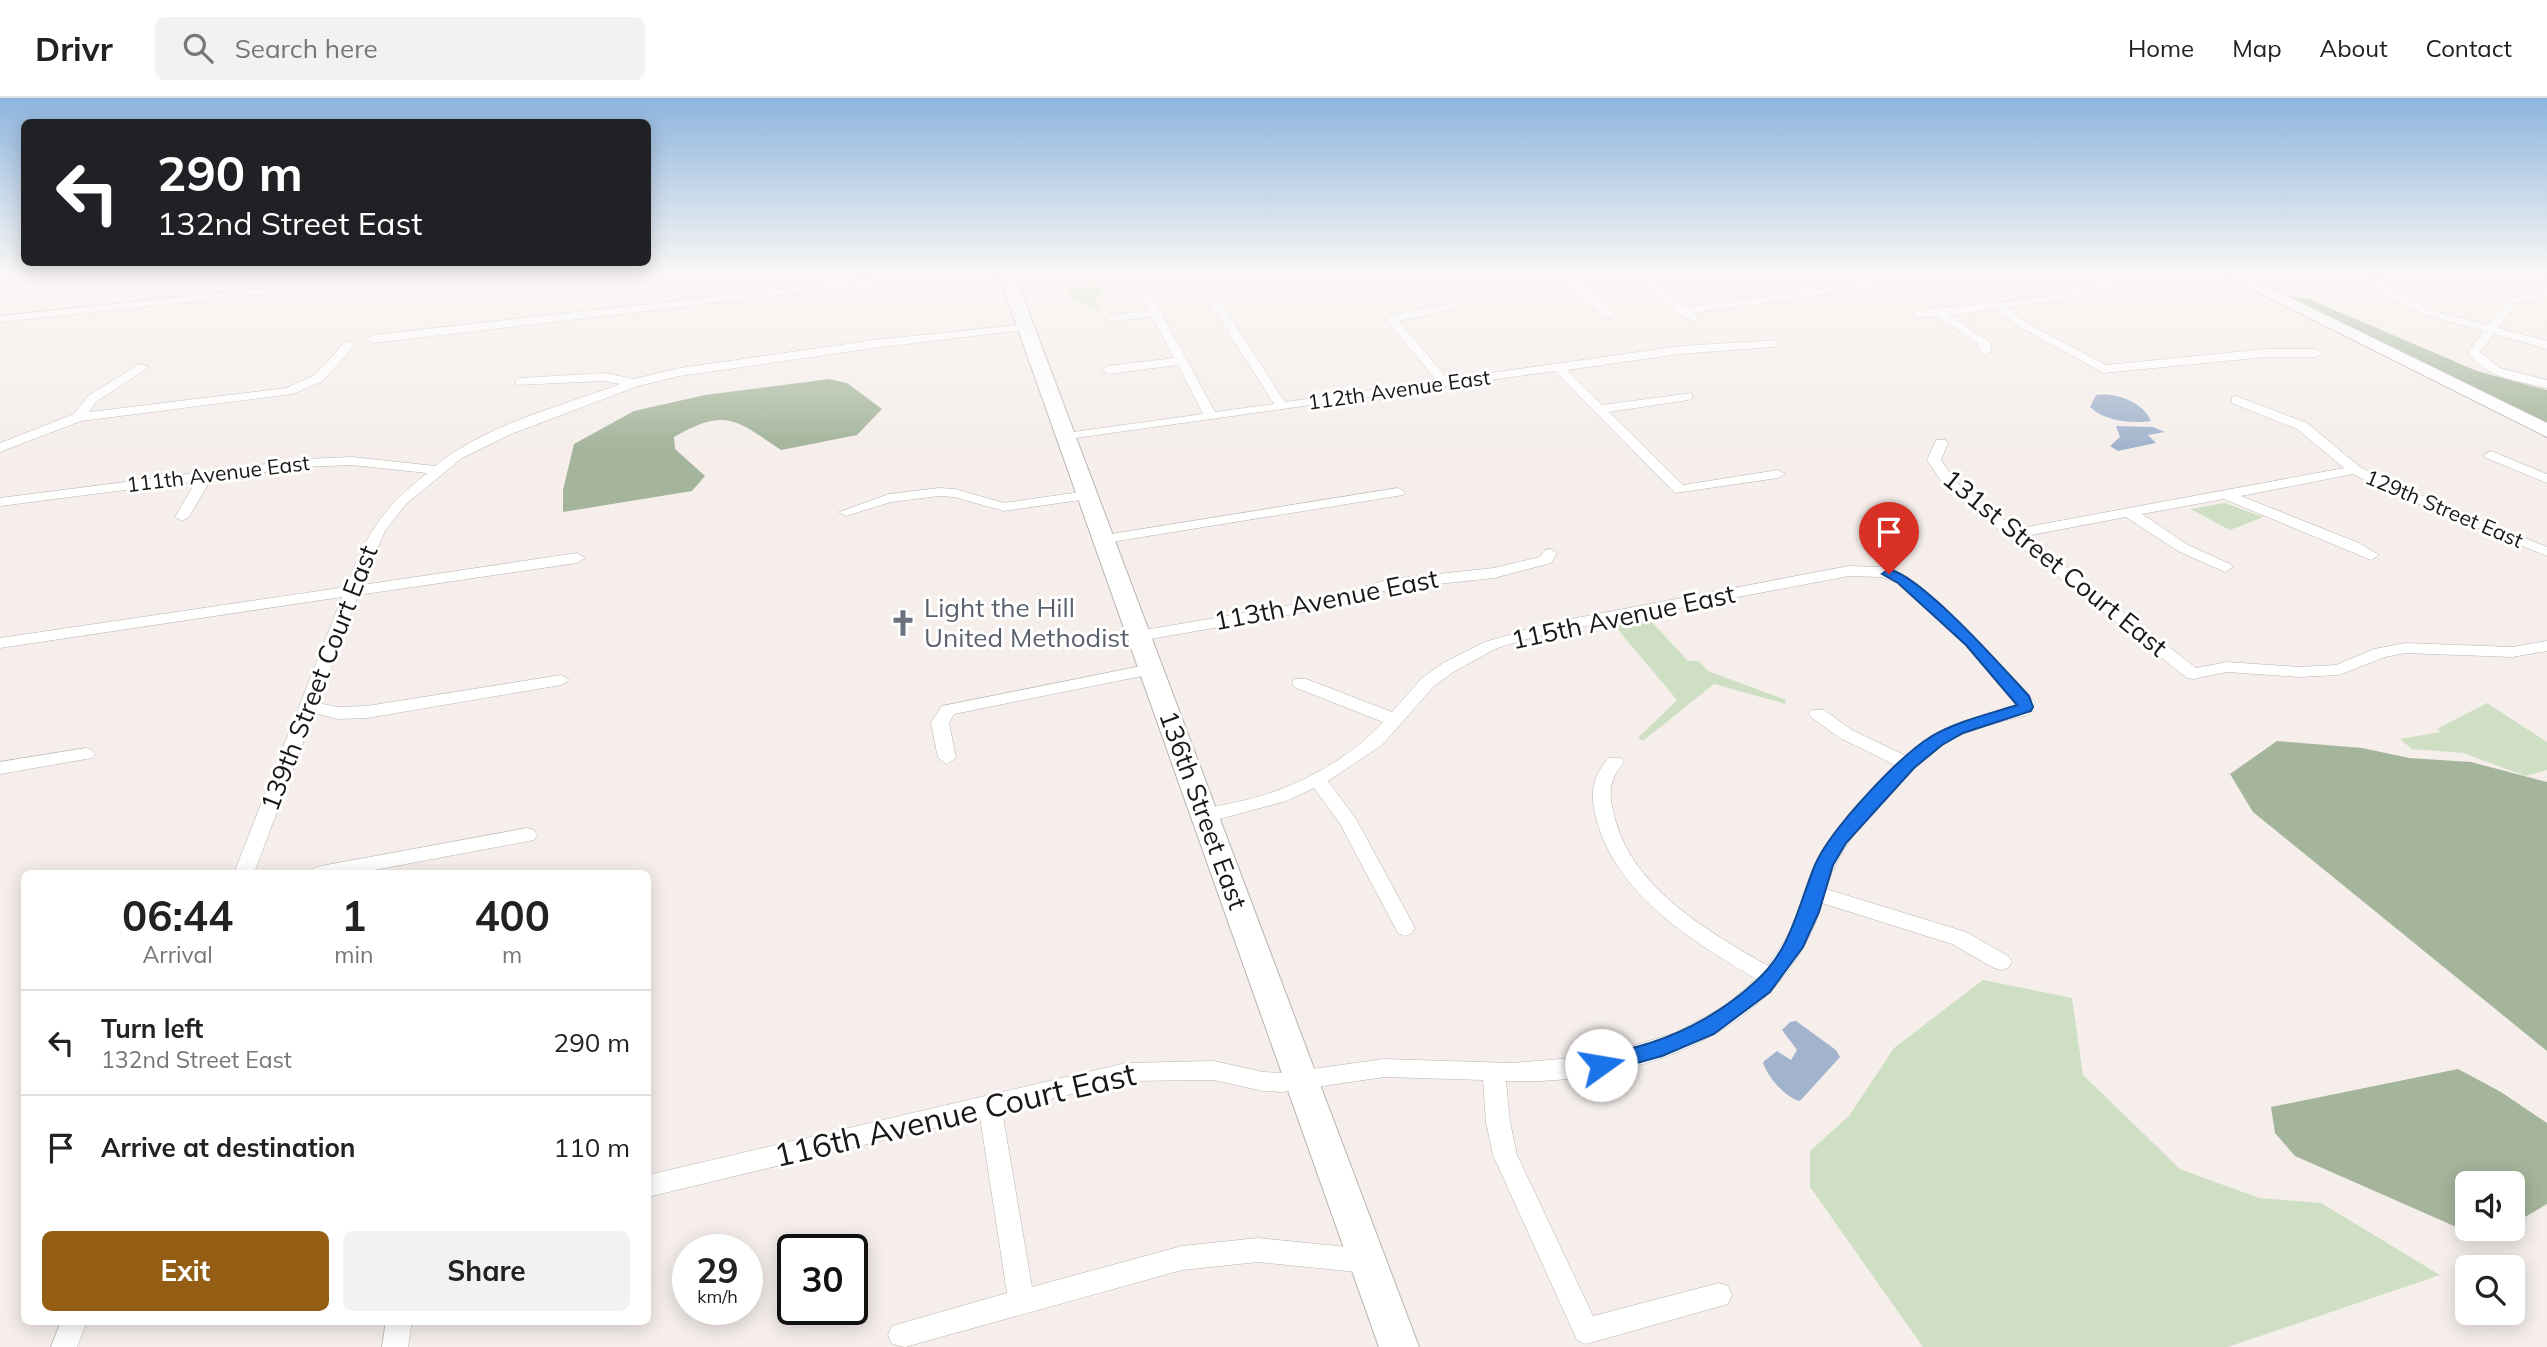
<!DOCTYPE html>
<style>
body{margin:0;font-family:Mulish,sans-serif;background:#f2f2f2;color:#222;height:100vh;display:flex;flex-direction:column;font-size:26px;white-space:nowrap}
*{box-sizing:border-box;margin:0}
p{font-size:23px;color:#767676}
.icon{flex:none;width:38px;height:38px;fill:none;stroke:currentColor;stroke-width:2;stroke-linecap:round;stroke-linejoin:round}
.map{position:relative;flex:1;overflow:hidden}
.sheet{position:absolute;left:21px;top:772px;width:630px;height:455px;display:flex;flex-direction:column;background:#fff;border-radius:10px;box-shadow:0 4px 18px #0003}
.sheet>*{flex:none}
.top-card{position:absolute;left:21px;top:21px;width:630px;height:147px;border-radius:10px;box-shadow:0 4px 18px #0003;background:#202124;color:#fff;overflow:hidden}
.tools{position:absolute;left:2455px;top:1073px;display:grid;gap:14px}
.tools a{display:grid;place-items:center;width:70px;height:70px;border-radius:10px;background:#fff;box-shadow:0 4px 18px #0003;font-size:35px}
.speed{position:absolute;left:672px;top:1136px;display:flex;gap:14px;font-size:35px;font-weight:700;text-align:center}
.speed>*{display:grid;place-content:center;width:91px;height:91px;border-radius:50%;background:#fff;box-shadow:0 4px 18px #0003;line-height:1}
.speed small{font-size:18px;font-weight:400}
.speed .limit{border:4px solid #111;border-radius:10px;background:#fff;color:#111}
.pin{position:absolute;display:grid;place-items:center;width:60px;height:60px;color:#fff;margin:-72px -30px;border-radius:50% 50% 50% 0;rotate:-45deg;box-shadow:0 0 7px #0007}
.pin .icon{rotate:45deg}
.me{position:absolute;width:77px;margin:-38px;rotate:77deg;stroke-linejoin:round;filter:drop-shadow(0 0 5px #0008)}
.turn{display:flex;align-items:center;gap:24px;height:147px;padding:0 21px;font-size:32px}
.turn .icon{width:91px;height:91px;stroke-width:2.5}
.turn b{display:block;font-size:49px;line-height:60px}
.eta{display:flex;justify-content:space-evenly;align-items:center;height:119px;text-align:center}
.eta b{font-size:42px;font-weight:700;line-height:49px}
.primary-button{display:flex;gap:14px;margin-top:auto;padding:14px 21px}
.primary-button a{flex:1;height:80px;border-radius:10px;background:#945f15;color:#fff;font-size:28px;font-weight:700;line-height:80px;text-align:center}
.primary-button a+a{background:#f2f2f2;color:#222}
ul{padding:0;list-style:none}
li{display:flex;align-items:center;gap:21px;height:105px;padding:0 21px;border-top:2px solid #e0e0e0}
li div{flex:1}
li b{display:block;font-size:26px}
li em{font-style:normal}
header{display:flex;align-items:center;gap:42px;box-sizing:border-box;height:98px;padding:0 35px;background:#fff;border-bottom:2px solid #e0e0e0}
header strong{font-size:33px}
nav{display:flex;gap:38px;margin-inline-start:auto;font-size:24px}
.search{width:490px;height:63px;background:#f2f2f2;display:flex;align-items:center;gap:18px;box-sizing:border-box;padding:0 24px;border-radius:10px;color:#767676;font-size:26px}
.map>svg:first-child{display:block}
</style>
<header>
<strong>Drivr</strong>
<div class="search"><svg class="icon" aria-label="search" viewBox="0 0 24 24"><circle cx="10" cy="10" r="6"/><path d="M15 15l6 6"/></svg>Search here</div>
<nav><a>Home</a><a>Map</a><a>About</a><a>Contact</a></nav>
</header>
<div class="map">
<svg width="2547" height="1249" viewBox="0 0 2547 1249">
<rect width="100%" height="100%" fill="#f5eeeb"/>
<!-- green -->
<path fill="#cedfc4" d="M1098 187 1104 196 1095 199 1100 211 1096 212 1075 202 1065 191Z
M2225 405 2263 419 2230 432 2190 411Z
M1648 520 1688 563H1699L1708 573 1786 602 1785 606 1714 586 1643 643 1638 640 1677 602 1614 527Z
M2487 605 2547 644V672L2526 678 2463 655 2412 651 2400 641 2441 634 2437 631Z
M1983 882 2072 900 2083 977 2180 1071 2259 1100 2321 1105 2440 1177 2228 1249H1923L1810 1089V1053L1849 1018 1894 950Z"/>
<!-- forest -->
<path fill="#a4b59b" d="M2285 197 2309 201 2477 273 2547 292V325Z
M829 281 847 285 882 311 857 337 781 352C736 322 726 309 674 339L675 351 705 378 692 393 563 414V392L574 346 634 313 705 297Z
M2277 643 2362 650 2409 660 2471 664 2547 684V953L2253 714 2230 676Z
M2458 971 2501 994 2547 1025V1106L2513 1126V1085H2468V1130L2505 1131 2494 1137 2470 1135 2295 1058 2275 1035 2271 1009Z"/>
<!-- water -->
<path fill="#a2b4cd" d="M2096 297C2116 294 2143 304 2151 323 2132 326 2104 323 2090 309Z
M2116 328 2153 329 2165 334 2148 337 2156 345 2151 346 2118 353 2110 348 2120 339Z
M1796 923 1836 952 1840 959 1800 1003C1786 1001 1766 977 1763 964L1777 953 1791 962 1797 952 1782 932 1790 924Z"/>
<g fill="none" stroke-linecap="round" stroke-linejoin="round">
<defs>
<path id="street" d="M920 175H952L947 178 373 245 367 241 373 237Z
M1560 175H1570L1613 215V219H1605L1566 185Z
M1631 175H1643L1686 209 1878 183 1883 186 1878 189 1693 215 1702 223 1696 226 1678 215Z
M2116 175H2128C2103 200 2041 205 2007 209L2027 225 2106 267 2266 251H2316L2322 255 2316 259H2266L2104 275 2019 229 1995 211 1949 217 1990 244 1992 253 1986 257 1982 256 1977 245 1936 218 1918 220 1912 217C1923 209 1945 210 1959 208 2005 203 2077 201 2116 175Z
M2235 175H2311L2378 182 2382 183V187L2430 212 2488 227 2509 201 2547 192V198L2517 205 2498 230 2547 243V251L2494 236 2480 254 2500 270 2547 282V290C2519 283 2485 280 2468 254L2484 233 2422 216 2376 192V188L2290 179 2231 180 2230 178Z
M306 186 312 189 310 191 0 224V218Z
M1143 197 1153 199 1215 314 1274 306 1209 204 1215 201 1221 204 1285 304 1437 283 1387 223 1390 217 1455 205 1459 206V210L1399 223 1448 281 1680 248 1777 242V248L1773 249 1680 256 1567 272 1602 307 1692 295V301L1688 302 1609 314 1683 387 1778 372 1785 376 1778 380 1675 395 1555 273 1061 342 1059 339 1066 335 1203 316 1178 267 1108 276 1102 272 1108 268 1174 260 1152 219 1112 223 1106 220 1112 217 1149 212 1141 199Z
M1027 226 1031 227V231L874 250 680 278 638 288 511 336 462 360 406 406 385 433 362 487 577 455 585 460 577 465 358 497 318 605 338 609 367 608 561 577 569 582 561 587 367 620 338 621 314 615 254 775H234L342 499 0 550V540L346 489C367 435 381 412 427 375L352 367 304 369 211 381 189 419 182 423 175 419 196 383 0 408V400L304 361 352 359 435 368C487 326 559 309 620 286L604 283 516 287V281L520 280 604 275 634 281 680 270 874 242Z
M346 243 356 246 323 283 293 296 81 323 0 354V345L74 316 88 298 139 266 149 269 96 304 89 314 286 290 315 277Z
M2236 298 2307 325 2360 369 2394 386 2547 449V458L2384 392 2353 376 2241 398 2359 445 2379 457 2371 462 2224 401 2142 416 2188 447 2230 466 2233 469 2225 474 2178 453 2126 419 2026 438 2196 570 2227 564 2299 569 2336 567 2374 551 2405 545 2512 549 2547 543V553L2512 559 2405 555 2385 559 2339 577 2299 579 2227 574 2193 581 2187 580 1946 390 1927 362 1936 342H1946L1948 345 1941 362 1956 384 2016 431 2344 370 2297 331 2232 305V299Z
M2491 353 2547 376V385L2486 360 2484 357Z
M939 390 955 391 1004 405 1087 393 1094 397 1087 401 1004 413 954 399 939 398 891 404 846 418 839 414 889 396Z
M1398 390 1405 394 1403 397 1105 445 1098 441 1105 437Z
M1550 451 1557 455 1551 465 1494 480 1391 491 1316 512 1139 543 1131 538 1139 533 1314 503 1390 481 1494 470 1540 459 1545 452Z
M1849 468 1883 469 1908 479 1977 541 2035 605 2028 617C2000 624 1972 630 1947 644 1904 668 1838 744 1826 791L1966 834 2008 858 2012 864 2008 870 2001 872 1994 870 1952 846 1822 805C1785 937 1630 988 1506 983L1510 1024 1517 1057 1593 1218 1719 1185 1728 1188 1732 1197 1728 1206 1586 1246 1577 1242 1493 1057 1486 1024 1483 982 1384 979 1283 994 1263 993 1214 982 1126 983 1002 1013 1032 1189 1182 1148 1258 1140 1367 1151 1376 1155 1380 1163 1376 1171 1367 1175 1258 1164 1182 1172 905 1249 892 1246 888 1237 892 1228 1007 1195 980 1019 648 1099V1077L1126 965 1214 963 1263 974 1283 975 1384 961 1512 965 1599 958 1675 935 1726 907 1756 881C1691 842 1617 798 1596 720 1590 697 1592 677 1609 660H1621L1624 664C1620 670 1615 675 1613 682 1608 696 1612 710 1616 724 1636 793 1710 834 1768 868L1794 828 1812 773 1825 748 1851 713 1895 667 1840 640 1812 620 1809 616 1812 612H1824L1852 632 1906 658 1931 638 1951 628 2015 609 2017 606 1965 547 1898 485 1881 479 1849 478 1548 535 1497 550 1455 573 1434 588 1382 647 1328 683 1356 721 1415 830 1412 835 1405 838 1398 835 1339 724 1314 690 1286 703 1205 725 1198 723 1196 718 1198 713C1223 706 1249 703 1273 694 1313 680 1355 655 1383 624L1294 589 1292 585 1294 581H1306L1392 614 1422 580 1443 565 1485 544 1545 526Z
M1151 566 1157 567 1159 571 1157 575 954 616 949 625 956 660 947 666 938 660 931 625 942 608Z
M86 650 92 652 95 656 92 660 0 676V664Z
M527 730 534 732 537 737 534 742 358 775H311L314 770 321 768Z
M61 1223H87L77 1249H51Z
M386 1223H412L408 1249H382Z"/>
<path id="secondary" d="M998 175H1014L1419 1249H1379Z
M2220 175H2240L2547 325V339Z"/>
</defs>
<!-- street casing -->
<use href="#street" stroke="#b9b4b1" stroke-width="1"/>
<!-- secondary casing -->
<use href="#secondary" stroke="#b9b4b1" stroke-width="2"/>
<!-- street -->
<use href="#street" fill="#fff" fill-rule="evenodd"/>
<!-- secondary -->
<use href="#secondary" fill="#fff" fill-rule="evenodd"/>
</g>
<!-- sky -->
<linearGradient id="sky" x2="0" y2="1"><stop stop-color="#8cb4dd"/><stop offset="0.5" stop-color="#faf7f6"/><stop offset="1" stop-color="#faf7f6" stop-opacity="0"/></linearGradient>
<rect width="2547" height="350" fill="url(#sky)"/>
<!-- route -->
<path fill="#1a73e8" stroke="#114b97" stroke-width="2" d="M1889 471C1925 481 2001 568 2029 598L2033 609 2031 613 1963 635 1942 647 1914 670 1846 745 1833 767 1819 814 1803 849 1770 894 1714 936 1662 958 1601 975 1593 973 1590 967 1593 961C1612 954 1631 951 1650 945 1688 933 1726 911 1755 884 1791 853 1798 808 1815 767 1830 732 1899 658 1932 638 1958 623 1989 616 2017 607L1966 547 1898 485 1882 476Z"/>
<!-- icons -->
<defs>
<symbol id="church-bare" viewBox="-9 -9 18 18"><path d="M-1.2-6h2.4v3.5h3.3v2.4h-3.3V6h-2.4V-.1h-3.3v-2.4h3.3Z" fill="#6b7280" stroke="#fff" stroke-width="2.5" paint-order="stroke"/></symbol>
</defs>
<g fill-rule="evenodd">
<use href="#church-bare" x="884" y="506" width="38" height="38"/>
</g>
<g text-anchor="middle" stroke-width="6" stroke-linejoin="round" paint-order="stroke">
<!-- far-street labels -->
<g font-size="21" fill="#1a1817" stroke="#fff">
<text transform="translate(1399 292) rotate(-8)" y="7">112th Avenue East</text>
<text transform="translate(218 376) rotate(-7)" y="7">111th Avenue East</text>
<text transform="translate(2444 411) rotate(23)" y="7">129th Street East</text>
</g>
<!-- street labels -->
<g font-size="26" fill="#1a1817" stroke="#fff">
<text transform="translate(2055 465) rotate(39)" y="9">131st Street Court East</text>
<text transform="translate(1326 502) rotate(-11)" y="9">113th Avenue East</text>
<text transform="translate(1623 519) rotate(-12)" y="9">115th Avenue East</text>
<text transform="translate(319 580) rotate(-69)" y="9">139th Street Court East</text>
<text transform="translate(1203 712) rotate(70)" y="9">136th Street East</text>
</g>
<!-- worship labels -->
<g font-size="26" fill="#5b616d" stroke="#fff" text-anchor="start">
<text x="924" y="519">Light the Hill<tspan x="924" dy="30">United Methodist</tspan></text>
</g>
<!-- near-street labels -->
<g font-size="32" fill="#1a1817" stroke="#fff">
<text transform="translate(955 1017) rotate(-13)" y="11">116th Avenue Court East</text>
</g>
</g>
</svg>
<div class="tools">
<a><svg class="icon" aria-label="sound" viewBox="0 0 24 24"><path d="M4 9h4l5-4v14l-5-4H4zM17 9q2 3 0 6"/></svg></a>
<a><svg class="icon" aria-label="search" viewBox="0 0 24 24"><circle cx="10" cy="10" r="6"/><path d="M15 15l6 6"/></svg></a>
</div>
<div class="speed"><div>29<small>km/h</small></div><div class="limit">30</div></div>
<div class="pin" style="left:1889px;top:476px;background:#d93025"><svg class="icon" aria-label="arrive" viewBox="0 0 24 24"><path d="M6 21V4h12l-3 4 3 4H6"/></svg></div>
<svg class="me" style="left:1601px;top:967px" viewBox="-20 -20 40 40"><circle r="19" fill="#fff"/><path d="M0-13L10 11 0 6-10 11z" fill="#1a73e8"/></svg>
<div class="top-card">
<div class="turn"><svg class="icon" aria-label="left" viewBox="0 0 24 24"><path d="M17 20v-9H6M10 6l-5 5 5 5"/></svg><div><b>290 m</b>132nd Street East</div></div>
</div>
<section class="sheet">
<div class="eta">
<div><b>06:44</b><p>Arrival</p></div>
<div><b>1</b><p>min</p></div>
<div><b>400</b><p>m</p></div>
</div>
<ul>
<li><svg class="icon" aria-label="left" viewBox="0 0 24 24"><path d="M17 20v-9H6M10 6l-5 5 5 5"/></svg><div><b>Turn left</b><p>132nd Street East</p></div><em>290 m</em></li>
<li><svg class="icon" aria-label="arrive" viewBox="0 0 24 24"><path d="M6 21V4h12l-3 4 3 4H6"/></svg><div><b>Arrive at destination</b></div><em>110 m</em></li>
</ul>
<div class="primary-button"><a>Exit</a><a>Share</a></div>
</section>
</div>
